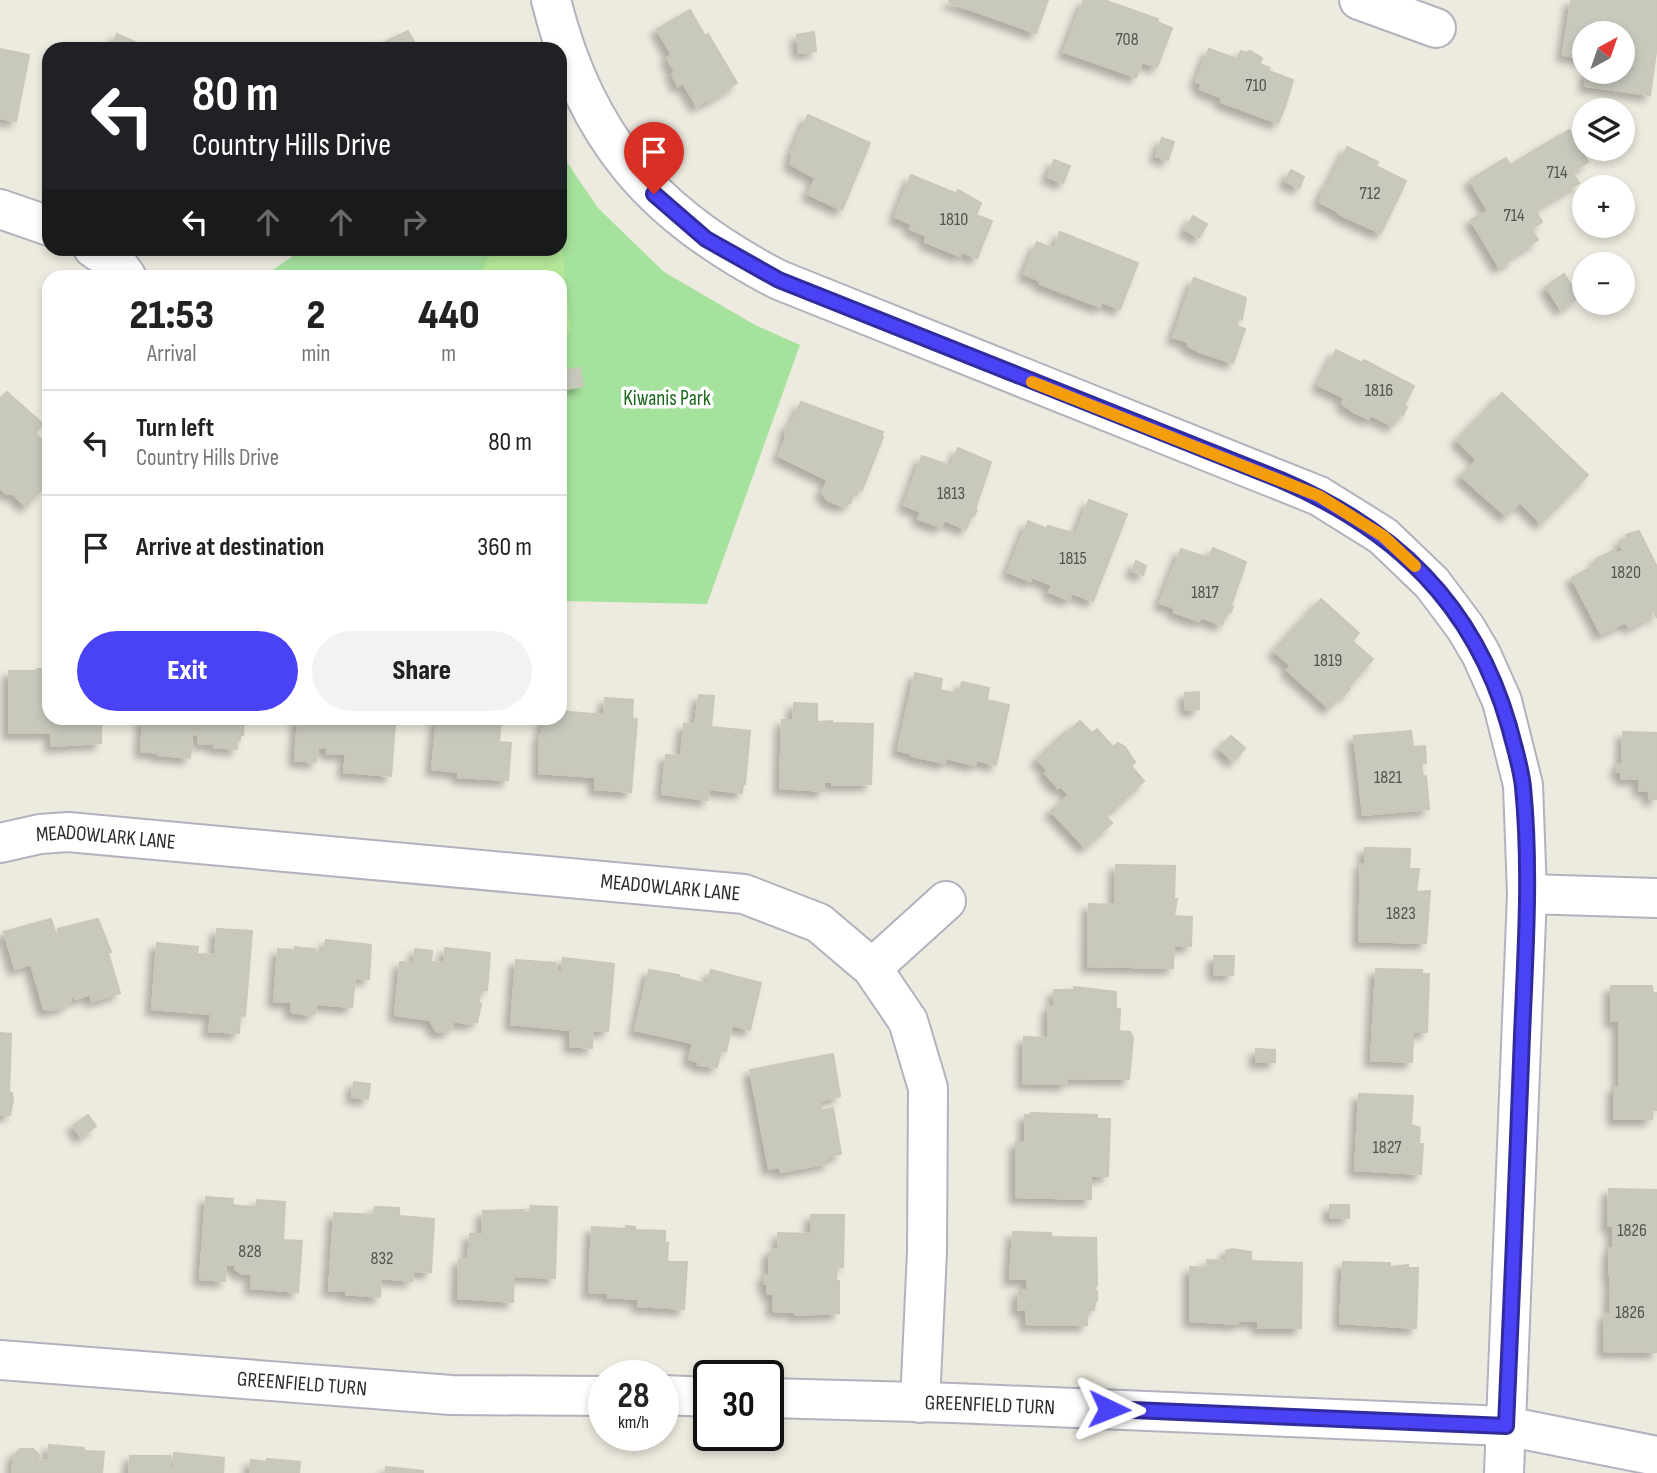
<!DOCTYPE html>
<meta charset="utf-8">
<style>
body{margin:0;font-family:"Sofia Sans Condensed",sans-serif;background:#f2f2f2;color:#222;height:100vh;display:flex;flex-direction:column;font-size:26px;white-space:nowrap}
*{box-sizing:border-box;margin:0}
p{font-size:23px;color:#767676}
.icon{flex:none;width:38px;height:38px;fill:none;stroke:currentColor;stroke-width:2;stroke-linecap:round;stroke-linejoin:round}
.map{position:relative;flex:1;overflow:hidden}
.drawer{position:absolute;left:42px;top:270px;width:525px;height:455px;display:flex;flex-direction:column;background:#fff;border-radius:21px;box-shadow:0 4px 10px #0003}
.drawer>*{flex:none}
.guide{position:absolute;left:42px;top:42px;width:525px;height:214px;border-radius:21px;box-shadow:0 4px 10px #0003;background:#202124;color:#fff;overflow:hidden}
.needle{width:46px;rotate:40deg}
.controls{position:absolute;left:1572px;top:21px;display:grid;gap:14px}
.controls a{display:grid;place-items:center;width:63px;height:63px;border-radius:50%;background:#fff;box-shadow:0 4px 10px #0003;font-size:35px}
.speed{position:absolute;left:588px;top:1360px;display:flex;gap:14px;font-size:35px;font-weight:700;text-align:center}
.speed>*{display:grid;place-content:center;width:91px;height:91px;border-radius:50%;background:#fff;box-shadow:0 4px 10px #0003;line-height:1}
.speed small{font-size:18px;font-weight:400}
.speed .limit{border:4px solid #111;border-radius:10px;background:#fff;color:#111}
.pin{position:absolute;display:grid;place-items:center;width:60px;height:60px;color:#fff;margin:-72px -30px;border-radius:50% 50% 50% 0;rotate:-45deg;box-shadow:0 0 7px #0007}
.pin .icon{rotate:45deg}
.me{position:absolute;width:77px;margin:-38px;rotate:92deg;stroke-linejoin:round;filter:drop-shadow(0 0 5px #0008)}
.turn{display:flex;align-items:center;gap:24px;height:147px;padding:0 35px;font-size:32px}
.turn .icon{width:91px;height:91px;stroke-width:2.5}
.turn b{display:block;font-size:49px;line-height:60px}
.lanes{display:flex;align-items:center;height:66px;padding:0 35px;background:#0003;justify-content:center;gap:35px;direction:ltr}
.lanes .off{opacity:.35}
.eta{display:flex;justify-content:space-evenly;align-items:center;height:119px;text-align:center}
.eta b{font-size:42px;font-weight:800;line-height:49px}
.primary-button{display:flex;gap:14px;margin-top:auto;padding:14px 35px}
.primary-button a{flex:1;height:80px;border-radius:42px;background:#4a43f6;color:#fff;font-size:28px;font-weight:800;line-height:80px;text-align:center}
.primary-button a+a{background:#f2f2f2;color:#222}
ul{padding:0;list-style:none}
li{display:flex;align-items:center;gap:21px;height:105px;padding:0 35px;border-top:2px solid #e0e0e0}
li div{flex:1}
li b{display:block;font-size:26px}
li em{font-style:normal}
.map>svg:first-child{display:block}
</style>
<div class="map">
<svg width="1657" height="1473" viewBox="0 0 1657 1473">
<defs>
<filter id="shadow"><feDropShadow dx="-6" dy="6" stdDeviation="3.5" flood-color="#0004"/></filter>
</defs>
<rect width="100%" height="100%" fill="#edeadf"/>
<!-- green -->
<path fill="#a5e29d" d="M560 152 598 208 664 272 755 325 800 345 707 604 560 601V276H264L303 249 560 248Z"/>
<!-- pitch -->
<path fill="#b5e999" d="M562 247 571 332H560V276H480L490 254Z"/>
<!-- building -->
<path fill="#c9c8bd" stroke="#c9c7b8" stroke-width="2" filter="url(#shadow)" d="M950 0H1048L1036 33 949 2Z
M1084 0H1104L1158 19 1157 22 1172 28 1157 67 1142 62 1136 77 1064 52Z
M1571 0H1657V45L1650 95 1585 86 1587 72H1622V33H1584V58L1563 55Z
M690 10 705 36 708 34 737 83 709 101 708 99 697 106 683 83 678 86 672 74 675 72 667 58 672 55 657 29Z
M408 31 418 49H369L377 43 379 45Z
M814 32 816 51 799 53 797 35Z
M117 34 151 49H110Z
M0 49 29 55 16 121 0 118Z
M1209 49 1237 59 1241 51 1246 53 1250 51 1262 58 1260 64 1270 68 1269 71 1293 80 1285 107 1278 123 1221 102 1223 98 1200 89 1202 84 1196 82Z
M808 115 870 143 842 210 808 194 816 178 790 164 793 155 791 154Z
M1569 130 1588 162 1572 172 1579 183 1535 209 1542 222 1531 228 1538 240 1510 257 1512 260 1499 267 1471 220 1488 211 1470 180 1506 158 1510 165Z
M1162 138 1174 142 1168 160 1156 156Z
M1347 147 1378 162 1376 166 1406 181 1381 233 1341 215 1337 211 1320 202 1325 186 1327 187Z
M1054 160 1070 166 1063 183 1048 177Z
M1291 170 1304 177 1299 188 1285 181Z
M911 175 957 194 958 190 981 203 976 215 992 221 977 258 962 252 960 256 925 242 927 236 910 229 912 224 895 217Z
M1193 216 1207 224 1199 238 1185 230Z
M1060 232 1138 263 1120 309 1102 302 1100 307 1040 284 1041 281 1024 274 1037 242 1054 249Z
M1564 274 1579 297 1561 309 1546 287Z
M1194 278 1246 298 1242 319 1239 317 1236 326 1245 329 1233 363 1200 352 1188 346V342L1173 337Z
M1336 350 1362 363 1364 360 1414 386 1404 406 1407 407 1403 415 1399 414 1393 426 1371 415 1369 419 1356 413 1342 404 1345 398 1318 385Z
M580 368 583 386 565 389 561 371Z
M7 392 43 424 35 433 42 440 46 435 49 438V481L26 506 12 493 7 494 0 488V399Z
M1502 393 1588 475 1541 523 1520 502 1506 516 1461 476 1477 460 1457 440Z
M801 402 883 432 881 436 883 437 862 490 857 487 850 503 842 506 827 500 822 492 828 480 779 456 786 438 785 434 788 425 792 423Z
M958 448 991 462 975 509 977 510 974 516 972 515 966 529 944 520 941 527 918 519 921 512 904 505 922 456 951 466Z
M1089 500 1127 514 1093 601 1072 593 1069 600 1049 592 1052 585 1032 577 1030 581 1008 572 1028 521 1047 529 1048 526 1076 534Z
M1639 531 1657 567V618L1653 610 1649 613 1651 616 1630 627 1625 622 1601 634 1572 578 1596 565V559L1614 550 1616 554 1624 551 1619 541 1627 538 1626 535Z
M1213 548 1246 562 1231 606 1233 607 1230 613 1227 612 1222 625 1200 617 1199 621 1174 612 1175 608 1160 603 1181 549 1209 558Z
M1136 561 1146 566 1143 575 1132 571Z
M1321 599 1359 633 1352 641 1373 659 1348 687 1350 689 1344 695 1342 693 1329 708 1287 670 1291 666 1274 651Z
M37 669H48L49 671V718H101V743L51 746 52 733H9V671H37Z
M915 673 942 679 940 690 959 694 962 682 989 688 987 700 1009 705 996 765 976 760 975 765 946 758 945 763 912 756 913 754 898 750Z
M1199 692V709L1186 710 1185 693Z
M699 695 714 696 711 727 750 731 745 784H743L742 793 709 789 708 800 662 794 666 755 681 756 684 724 695 725Z
M605 698 633 700 632 718 637 719 631 792 595 789 596 777 539 773 540 734H542L544 718H560V711L604 715Z
M794 703 817 704V722L832 721V723L873 724 871 784 832 785V782L824 781V791L780 788 782 720H793Z
M143 718H244L243 735H240V740H237V749L214 747 215 744 198 743 199 735H192L190 758 158 755 159 753 141 751Z
M298 718H375L374 723 395 724 391 776 344 772 346 754 327 753 328 748H324L318 747 316 762 295 760Z
M437 718H501L499 742 511 743 508 780 458 777 459 772 432 769Z
M1080 721 1092 733 1097 729 1113 747 1118 743 1125 747 1135 762 1131 766 1144 781 1114 809 1113 807 1104 814 1112 823 1085 847 1051 811 1069 795 1061 786 1058 788 1051 780 1045 773 1048 771 1037 759 1065 732 1066 734Z
M1411 731 1413 747 1425 746 1426 763 1421 764 1423 777 1426 776 1429 809 1363 815 1354 736Z
M1623 732 1657 733V799H1649V791L1639 790 1640 779 1621 778 1622 772H1617L1618 764H1622Z
M1231 736 1245 748 1233 761 1219 748Z
M1365 848 1410 849 1409 869H1419L1416 892 1430 891 1426 943 1359 941 1361 864H1365Z
M1116 865 1175 866 1174 899H1177L1174 916 1192 917 1191 946H1174L1173 968 1088 966 1089 904 1115 905Z
M51 919 57 938 60 937 58 929 98 919 111 952 108 953 120 993 92 1001 89 992 88 995 75 999 74 997H70L71 1001 65 1006 51 1010 44 1009 31 964 15 969 4 932Z
M217 929 252 931 245 1016 240 1015 239 1033 209 1031 211 1014 152 1009 157 943 198 947 197 954 215 955Z
M326 940 371 945 369 979 355 978 352 1007 316 1004 315 1014 309 1013V1015L291 1012V1002L274 1001 278 949 295 950V947L302 948 315 949 314 952 324 953Z
M445 948 490 953 487 990H480L479 1004H481L477 1022H470L469 1024 453 1021V1026L446 1032 436 1031 430 1020 395 1015 400 962 414 963 415 949 432 951 431 962 444 963Z
M1214 956H1234L1233 975 1214 974Z
M563 958 614 964 608 1031 593 1030 592 1048 570 1046 571 1030 511 1024 516 960 556 963 555 971 562 972Z
M1376 969 1422 970V974H1429L1427 1032H1413L1412 1062 1371 1060Z
M649 970 679 975V977L707 984 711 970 761 983 750 1030 732 1025 726 1051 721 1050 717 1067 698 1065 699 1062 689 1059 693 1043 635 1030Z
M1611 986H1652L1653 993H1657V1110H1652V1119H1614V1087H1619V1021H1611Z
M1074 987 1116 992V1009H1120L1119 1031 1130 1032 1133 1038 1129 1079 1067 1078V1084L1023 1083 1024 1037 1048 1038 1049 1006 1054 1007V990H1074Z
M0 1033 11 1034 9 1093H12L13 1100 10 1115 0 1114Z
M1256 1049 1275 1050V1062H1256Z
M833 1054 840 1096 819 1101 821 1111 833 1108 841 1154 828 1156 829 1163 781 1172 780 1167 769 1169 750 1070Z
M354 1082 370 1084 368 1099 352 1097Z
M1359 1094 1413 1096 1411 1125 1420 1128 1419 1144H1423L1421 1174 1355 1170Z
M1031 1113 1097 1115V1119H1110L1108 1176H1091V1199L1016 1197V1142H1025V1115H1031Z
M88 1115 96 1126 81 1137 73 1126Z
M1609 1189 1657 1190V1352L1604 1351 1605 1314 1610 1315 1611 1275H1609L1610 1248H1613V1226H1608Z
M206 1197 233 1199 232 1205 241 1206 257 1207V1200L285 1202 283 1240 302 1241 298 1292 251 1288 252 1271 249 1274 241 1273 235 1269V1265H226L225 1281 200 1279Z
M1330 1205H1349V1218L1330 1217Z
M531 1206 557 1207 555 1278 514 1276 513 1302 458 1298 459 1259 468 1260 470 1234H482L483 1211 523 1210V1212L531 1213Z
M375 1207 399 1208V1216L434 1219 431 1272 413 1271 412 1281 381 1278 380 1297 346 1294V1291L329 1290 334 1213 374 1215Z
M811 1215H844L843 1267 836 1266V1280L839 1281V1313L795 1315V1312L773 1311V1294H768L767 1284H764V1275H769V1253L773 1249H779L778 1233 811 1234Z
M626 1226 635 1227V1230L665 1231V1243H668L667 1262H687L684 1309 638 1306 639 1299 608 1297 609 1293 589 1292 592 1227 626 1229Z
M1013 1232 1051 1233V1237L1096 1238 1097 1284 1094 1291H1097V1301H1095L1094 1310H1087V1325L1026 1324V1310H1018V1300L1019 1290H1027V1279H1010Z
M1232 1249 1251 1252V1261L1302 1263 1301 1328H1258V1321H1238V1324L1190 1321V1267L1208 1268 1207 1260 1226 1261V1251Z
M1343 1262 1390 1263V1267L1408 1265V1268H1418L1416 1328 1340 1323Z
M49 1445 84 1448V1451L104 1452 102 1473H12L14 1455 20 1449H33L39 1455 38 1460 48 1461Z
M174 1453 224 1458 223 1473H129L130 1456H170L169 1469 173 1470Z
M267 1459 300 1462 299 1473H250L251 1460 266 1462Z
M386 1467 423 1471V1473H386Z"/>
<g fill="none" stroke-linecap="round" stroke-linejoin="round">
<defs>
<g id="minor">
<path d="M551 0C585 138 654 216 779 280L1319 496 1383 536 1432 583 1465 627 1481 654 1502 701 1523 785 1527 894 1504 1473"/>
<path d="M1359 0 1436 28"/>
<path d="M0 209 49 226"/>
<path d="M93 248 118 265 126 276"/>
<path id="s1" d="M0 843 40 834 68 832 744 894 819 923 872 968 908 1021 928 1088 927 1252 920 1403"/>
<path d="M1527 894 1657 898"/>
<path d="M872 968 946 901"/>
<path id="s2" d="M0 1360 451 1395 604 1396"/>
<path d="M663 1395 709 1397"/>
<path id="s3" d="M768 1398 954 1403 1506 1426 1657 1456"/>
</g>
</defs>
<!-- minor casing -->
<use href="#minor" stroke="#b2b2bf" stroke-width="42"/>
<!-- minor -->
<use href="#minor" stroke="#fff" stroke-width="38"/>
</g>
<g fill="none" stroke-linecap="round" stroke-linejoin="round">
<defs>
<path id="route" d="M654 194 706 239 779 280 1281 480C1395 529 1474 604 1509 726 1514 746 1521 767 1523 787 1532 878 1524 971 1521 1062 1516 1183 1512 1305 1506 1426L1109 1409"/>
</defs>
<!-- route casing -->
<use href="#route" stroke="#302ca0" stroke-width="18"/>
<!-- route -->
<use href="#route" stroke="#4a43f6" stroke-width="12"/>
<!-- slow -->
<path stroke="#f59e0b" stroke-width="12" d="M1032 382 1319 496 1383 536 1415 566"/>
</g>
<g text-anchor="middle" stroke-width="7" stroke-linejoin="round" paint-order="stroke">
<!-- number labels -->
<g font-size="18" fill="#535350">
<text x="1127" y="45">708</text>
<text x="1256" y="91">710</text>
<text x="1557" y="178">714</text>
<text x="1370" y="199">712</text>
<text x="1514" y="221">714</text>
<text x="954" y="225">1810</text>
<text x="1379" y="396">1816</text>
<text x="951" y="499">1813</text>
<text x="1073" y="564">1815</text>
<text x="1626" y="578">1820</text>
<text x="1205" y="598">1817</text>
<text x="1328" y="666">1819</text>
<text x="1388" y="783">1821</text>
<text x="1401" y="919">1823</text>
<text x="1387" y="1153">1827</text>
<text x="1632" y="1236">1826</text>
<text x="250" y="1257">828</text>
<text x="382" y="1264">832</text>
<text x="1630" y="1318">1826</text>
</g>
<!-- park labels -->
<g font-size="21" fill="#1c691e" stroke="#fff">
<text x="667" y="405">Kiwanis Park</text>
</g>
<!-- street labels -->
<g font-size="21" fill="#2c2c2c" stroke="#fff">
<text dy="7" stroke="none"><textPath href="#s1" startOffset="107">MEADOWLARK LANE</textPath></text>
<text dy="7" stroke="none"><textPath href="#s1" startOffset="674">MEADOWLARK LANE</textPath></text>
<text dy="7" stroke="none"><textPath href="#s2" startOffset="303">GREENFIELD TURN</textPath></text>
<text dy="7" stroke="none"><textPath href="#s3" startOffset="222">GREENFIELD TURN</textPath></text>
</g>
</g>
</svg>
<div class="controls">
<a><svg class="needle" viewBox="-14 -14 28 28"><path d="M0-13l5 13h-10z" fill="#e53935"/><path d="M0 13l5-13h-10z" fill="#767676"/></svg></a>
<a><svg class="icon" aria-label="layers" viewBox="0 0 24 24"><path d="M12 4l9 5-9 5-9-5zM3 14l9 5 9-5"/></svg></a>
<a>+</a>
<a>−</a>
</div>
<div class="speed"><div>28<small>km/h</small></div><div class="limit">30</div></div>
<div class="pin" style="left:654px;top:194px;background:#d93025"><svg class="icon" aria-label="arrive" viewBox="0 0 24 24"><path d="M6 21V4h12l-3 4 3 4H6"/></svg></div>
<svg class="me" style="left:1109px;top:1409px" viewBox="-20 -20 40 40"><path d="M0-17L14 15 0 8-14 15z" fill="#4a43f6" stroke="#fff" stroke-width="4"/></svg>
<div class="guide">
<div class="turn"><svg class="icon" aria-label="left" viewBox="0 0 24 24"><path d="M17 20v-9H6M10 6l-5 5 5 5"/></svg><div><b>80 m</b>Country Hills Drive</div></div>
<div class="lanes"><svg class="icon" aria-label="left" viewBox="0 0 24 24"><path d="M17 20v-9H6M10 6l-5 5 5 5"/></svg><svg class="icon off" aria-label="ahead" viewBox="0 0 24 24"><path d="M12 20V5M6 11l6-6 6 6"/></svg><svg class="icon off" aria-label="ahead" viewBox="0 0 24 24"><path d="M12 20V5M6 11l6-6 6 6"/></svg><svg class="icon off" aria-label="right" viewBox="0 0 24 24"><path d="M7 20v-9h11M14 6l5 5-5 5"/></svg></div>
</div>
<section class="drawer">
<div class="eta">
<div><b>21:53</b><p>Arrival</p></div>
<div><b>2</b><p>min</p></div>
<div><b>440</b><p>m</p></div>
</div>
<ul>
<li><svg class="icon" aria-label="left" viewBox="0 0 24 24"><path d="M17 20v-9H6M10 6l-5 5 5 5"/></svg><div><b>Turn left</b><p>Country Hills Drive</p></div><em>80 m</em></li>
<li><svg class="icon" aria-label="arrive" viewBox="0 0 24 24"><path d="M6 21V4h12l-3 4 3 4H6"/></svg><div><b>Arrive at destination</b></div><em>360 m</em></li>
</ul>
<div class="primary-button"><a>Exit</a><a>Share</a></div>
</section>
</div>
